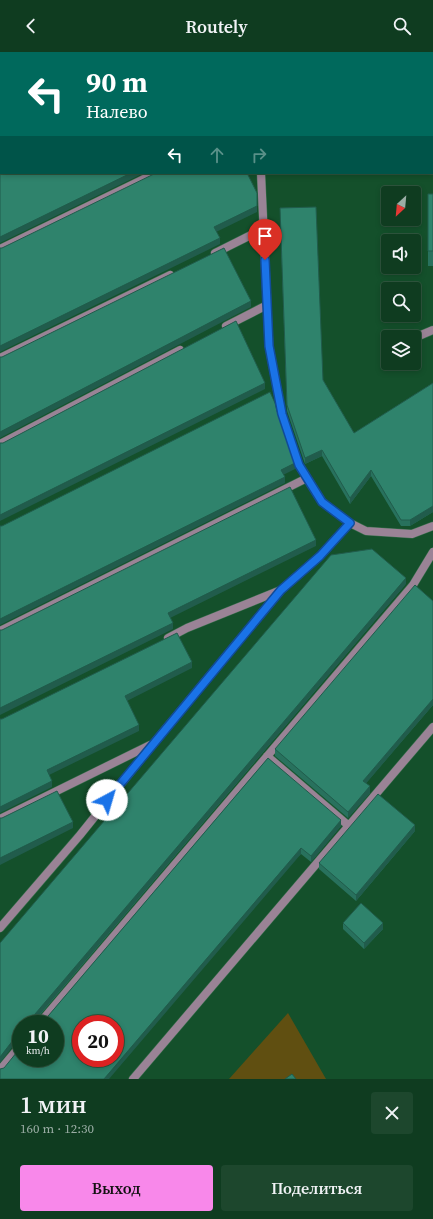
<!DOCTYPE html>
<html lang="ru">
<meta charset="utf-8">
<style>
body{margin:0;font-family:"Source Serif 4",serif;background:#1d472d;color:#f1f3f6;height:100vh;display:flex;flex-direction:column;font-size:15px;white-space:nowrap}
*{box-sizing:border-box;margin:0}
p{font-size:13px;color:#9bada5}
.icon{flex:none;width:22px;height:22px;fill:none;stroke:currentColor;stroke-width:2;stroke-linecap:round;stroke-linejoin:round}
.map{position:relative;height:1027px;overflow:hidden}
.drawer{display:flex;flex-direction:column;background:#0f3c20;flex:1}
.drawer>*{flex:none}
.banner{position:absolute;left:0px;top:0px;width:433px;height:122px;box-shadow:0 2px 6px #0003,0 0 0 1px #2f563e;background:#00695c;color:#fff;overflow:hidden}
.needle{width:26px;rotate:206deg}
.fabs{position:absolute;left:381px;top:134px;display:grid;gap:8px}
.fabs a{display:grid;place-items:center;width:40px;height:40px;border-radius:4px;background:#0f3c20;box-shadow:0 2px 6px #0003,0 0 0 1px #2f563e;font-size:20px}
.speed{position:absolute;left:12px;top:963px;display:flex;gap:8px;font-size:20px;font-weight:700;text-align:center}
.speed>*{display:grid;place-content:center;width:52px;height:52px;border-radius:50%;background:#0f3c20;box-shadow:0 2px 6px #0003,0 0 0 1px #2f563e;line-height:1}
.speed small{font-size:10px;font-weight:400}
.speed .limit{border:6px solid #d22;background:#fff;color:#111}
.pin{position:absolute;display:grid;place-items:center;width:34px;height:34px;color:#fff;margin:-41px -17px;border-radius:50% 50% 50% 0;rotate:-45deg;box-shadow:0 0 4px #0007}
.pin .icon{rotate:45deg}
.me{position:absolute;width:44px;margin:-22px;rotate:39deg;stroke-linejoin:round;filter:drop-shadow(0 0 3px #0008)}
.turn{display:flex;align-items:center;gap:14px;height:84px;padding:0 20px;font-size:18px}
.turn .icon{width:52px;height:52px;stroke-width:2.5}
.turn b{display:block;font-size:28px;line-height:34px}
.lanes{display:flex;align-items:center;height:38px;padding:0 20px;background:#0003;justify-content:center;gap:20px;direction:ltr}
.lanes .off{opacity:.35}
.round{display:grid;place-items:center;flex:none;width:42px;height:42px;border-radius:4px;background:#1d472d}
.summary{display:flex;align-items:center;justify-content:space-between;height:68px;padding:0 20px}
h1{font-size:24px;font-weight:600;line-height:30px}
.primary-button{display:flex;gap:8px;margin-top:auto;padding:8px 20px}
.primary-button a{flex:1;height:46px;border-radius:4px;background:#f888ea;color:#111;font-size:16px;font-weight:600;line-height:46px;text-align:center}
.primary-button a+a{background:#1d472d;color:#f1f3f6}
header{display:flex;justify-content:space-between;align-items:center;height:52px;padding:0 20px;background:#0f3c20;font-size:18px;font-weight:600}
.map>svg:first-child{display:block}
</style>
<header><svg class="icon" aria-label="back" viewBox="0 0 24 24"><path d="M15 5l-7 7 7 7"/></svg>Routely<svg class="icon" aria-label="search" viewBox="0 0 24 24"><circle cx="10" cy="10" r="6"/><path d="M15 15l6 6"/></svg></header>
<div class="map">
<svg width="433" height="1027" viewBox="0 0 433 1027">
<rect width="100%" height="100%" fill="#14502b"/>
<!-- green -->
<path fill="#604f11" d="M288 961 326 1027H229Z"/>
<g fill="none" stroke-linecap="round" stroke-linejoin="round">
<defs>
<path id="service" d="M271 1V0
M261 121 269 294 282 363 299 413 322 450 350 471 366 479 412 482 433 474
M0 197 156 121
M215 201 263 177
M226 274 267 253
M414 286 433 278
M0 306 170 223
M0 392 180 298
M0 579 307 426
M168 586 187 576 281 538
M267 704 349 774
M0 767 150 693
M0 876 80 783 153 692 281 538 320 504 350 471
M39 972 413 533 433 500
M0 1018 21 993
M133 1027 433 675"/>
</defs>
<!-- service casing -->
<use href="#service" stroke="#386e4c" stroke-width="9"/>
<!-- service -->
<use href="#service" stroke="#9a8396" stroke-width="8"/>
</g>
<!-- wall -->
<path fill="#28715d" d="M0 0H198L235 1H1V6H0Z
M0 10H1V93L0 92Z
M428 142H433V214H428Z
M280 162 323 328 354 381 433 331V460L410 474H401L371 424 350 452 322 404 305 412 287 359Z
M406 532 35 969 38 971 43 970 268 706 341 774 311 810 301 802 55 1006 21 972V988L17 989 0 891Z
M433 549V653L366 731 370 741 348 766 275 704V697Z
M415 779 356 849 319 817V811Z
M343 871 383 877 364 897 343 877Z"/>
<!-- shaded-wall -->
<path fill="#215c4c" d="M131 121H144L0 191V185Z
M257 154V160L214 181V175Z
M220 186V192L0 300V294Z
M251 249V255L0 386V380Z
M265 331V337L0 469V463Z
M322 398V404L305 412V406Z
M295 411V417L281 424V418Z
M371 418V424L350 452V446Z
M285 425V431L0 573V567Z
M433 454V460L410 474V468Z
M316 488V494L168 567V561Z
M406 526V532L35 968H34L35 962Z
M173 571V577L0 663V656Z
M192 610V616L125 650V644Z
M433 647V653L363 735V729Z
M139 673V679L47 724V718Z
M52 729V735L0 761V755Z
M370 734V741L348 766V760Z
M341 768V774L311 810V804Z
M73 770V776L0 813V806Z
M415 773V779L356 849V843Z
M301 796V802L109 1027H104Z
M383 871V877L364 897V891Z
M21 982V988L17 989 0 1011V1005L17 983Z"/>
<!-- building -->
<path fill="#2f836c" stroke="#215c4c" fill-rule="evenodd" d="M2 0H235V1H4Z
M0 10H1V87L0 86Z
M0 97H1V121H131L0 185Z
M156 121H247L257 141V154L214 175 220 186 0 294V196H2Z
M428 142H433V199H428Z
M316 155 323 328 354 381 433 331V454L410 468H401L371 418 350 446 322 398 305 406 287 353 280 156Z
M224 196 251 249 0 380V305H2Z
M236 269 265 331 0 463V391H3Z
M270 340 275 351 277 359 295 411 281 418 285 425 0 567V474H2Z
M290 435 316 488 168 561 173 571 0 656V578H2Z
M372 497 406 526 35 962 34 968 38 971 43 970 268 706 341 768 311 804 301 796 104 1027H0V1017L4 1016 21 995V1006H55V972H21V982L17 983 0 1005V891L331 503ZM81 972H115V1006H81Z
M415 533 433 549V647L363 729 370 734 348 760 275 697Z
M177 581 192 610 125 644 139 673 47 718 52 729 0 755V667H2Z
M57 739 73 770 0 806V766H2Z
M378 742 415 773 356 843 319 811Z
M361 851 383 871 364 891 343 871Z
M292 1022 296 1027H285Z"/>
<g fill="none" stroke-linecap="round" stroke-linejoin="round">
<defs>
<path id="route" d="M107 748 281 538 320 504 350 471 322 450 299 413 282 362 269 294 265 208"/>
</defs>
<!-- route casing -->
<use href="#route" stroke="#114b97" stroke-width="10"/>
<!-- route -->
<use href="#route" stroke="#1a73e8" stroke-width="7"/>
</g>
</svg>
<div class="fabs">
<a><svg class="needle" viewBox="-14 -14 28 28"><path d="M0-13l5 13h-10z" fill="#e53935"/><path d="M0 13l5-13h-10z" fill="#9bada5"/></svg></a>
<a><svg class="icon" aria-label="sound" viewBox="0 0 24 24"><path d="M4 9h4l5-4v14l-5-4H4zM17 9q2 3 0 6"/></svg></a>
<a><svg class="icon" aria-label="search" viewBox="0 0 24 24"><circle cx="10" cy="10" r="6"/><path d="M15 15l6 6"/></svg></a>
<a><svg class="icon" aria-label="layers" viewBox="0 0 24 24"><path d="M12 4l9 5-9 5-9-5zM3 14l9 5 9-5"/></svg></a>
</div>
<div class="speed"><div>10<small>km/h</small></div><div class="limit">20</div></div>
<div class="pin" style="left:265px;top:208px;background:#d93025"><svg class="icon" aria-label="arrive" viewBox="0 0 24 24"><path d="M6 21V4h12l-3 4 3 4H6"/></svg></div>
<svg class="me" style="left:107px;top:748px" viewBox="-20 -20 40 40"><circle r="19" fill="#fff"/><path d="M0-13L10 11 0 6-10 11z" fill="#1a73e8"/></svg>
<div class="banner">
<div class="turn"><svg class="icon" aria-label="left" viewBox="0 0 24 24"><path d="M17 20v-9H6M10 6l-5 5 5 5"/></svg><div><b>90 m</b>Налево</div></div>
<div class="lanes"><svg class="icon" aria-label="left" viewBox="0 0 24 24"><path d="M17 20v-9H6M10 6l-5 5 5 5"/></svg><svg class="icon off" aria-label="ahead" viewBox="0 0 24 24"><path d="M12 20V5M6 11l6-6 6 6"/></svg><svg class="icon off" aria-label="right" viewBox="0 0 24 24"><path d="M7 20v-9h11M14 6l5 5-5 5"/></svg></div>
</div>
</div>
<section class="drawer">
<div class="summary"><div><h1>1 мин</h1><p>160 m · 12:30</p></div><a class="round"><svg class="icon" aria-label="close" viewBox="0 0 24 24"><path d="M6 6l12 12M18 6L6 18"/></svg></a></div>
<div class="primary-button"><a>Выход</a><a>Поделиться</a></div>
</section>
